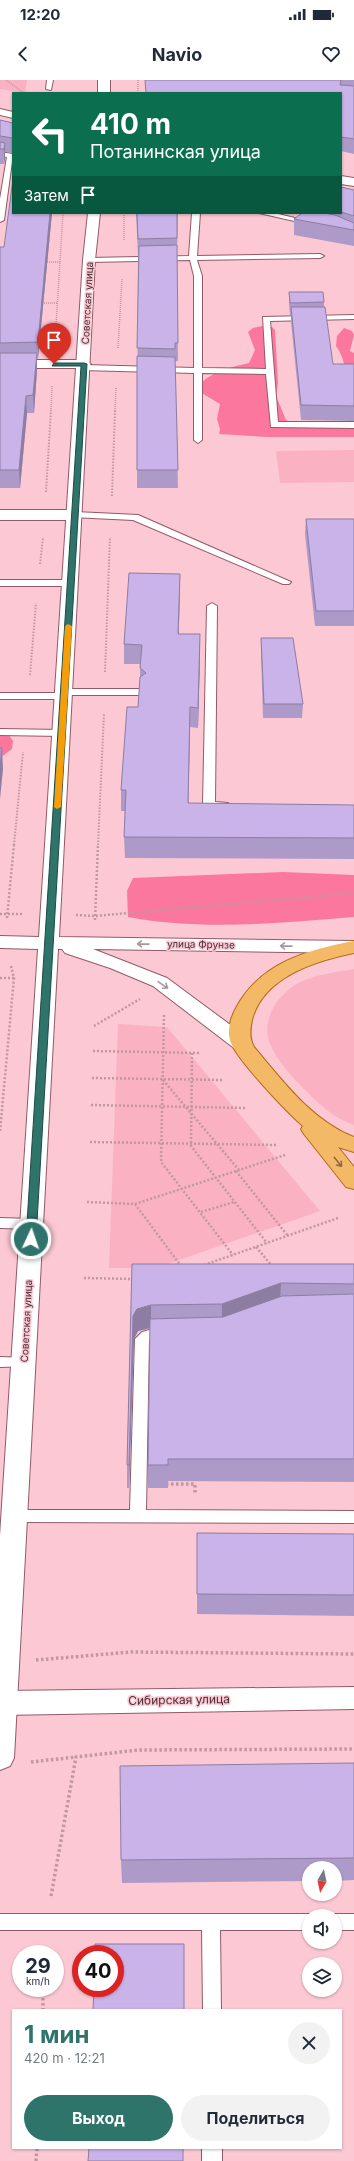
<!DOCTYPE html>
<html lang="ru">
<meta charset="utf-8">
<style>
body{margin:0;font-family:Inter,sans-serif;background:#f2f2f3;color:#1f2937;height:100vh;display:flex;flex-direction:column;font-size:15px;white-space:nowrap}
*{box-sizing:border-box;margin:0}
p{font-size:13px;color:#747a83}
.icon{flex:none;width:22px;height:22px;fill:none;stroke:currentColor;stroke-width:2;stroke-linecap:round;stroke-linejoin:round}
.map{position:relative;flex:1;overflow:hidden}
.drawer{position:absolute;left:12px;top:1929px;width:330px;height:140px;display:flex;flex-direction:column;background:#fff;border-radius:0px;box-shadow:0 1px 3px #0004}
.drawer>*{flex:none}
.hud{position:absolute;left:12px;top:12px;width:330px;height:122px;border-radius:0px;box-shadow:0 1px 3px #0004;background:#0b6e4f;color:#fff;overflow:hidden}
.needle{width:26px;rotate:189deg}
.tools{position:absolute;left:302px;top:1781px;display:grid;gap:8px}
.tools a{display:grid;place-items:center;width:40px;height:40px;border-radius:50%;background:#fff;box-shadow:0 1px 3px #0004;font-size:20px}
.speed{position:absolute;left:12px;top:1865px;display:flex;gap:8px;font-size:20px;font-weight:700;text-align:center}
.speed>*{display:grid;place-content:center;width:52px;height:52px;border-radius:50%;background:#fff;box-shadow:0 1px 3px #0004;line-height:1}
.speed small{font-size:10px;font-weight:400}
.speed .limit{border:6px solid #d22;background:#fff;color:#111}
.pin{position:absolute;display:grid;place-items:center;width:34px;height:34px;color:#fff;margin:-41px -17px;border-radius:50% 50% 50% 0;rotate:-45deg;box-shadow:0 0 4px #0007}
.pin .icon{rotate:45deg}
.me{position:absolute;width:44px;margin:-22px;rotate:3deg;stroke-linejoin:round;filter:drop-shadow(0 0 3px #0008)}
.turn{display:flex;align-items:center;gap:14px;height:84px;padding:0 12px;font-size:18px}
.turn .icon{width:52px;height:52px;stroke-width:2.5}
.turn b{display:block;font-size:28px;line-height:34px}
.then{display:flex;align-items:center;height:38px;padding:0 12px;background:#0003;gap:8px;font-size:15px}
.round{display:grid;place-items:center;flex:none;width:42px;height:42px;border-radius:21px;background:#f2f2f3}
.overview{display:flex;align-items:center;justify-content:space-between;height:68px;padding:0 12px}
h1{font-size:24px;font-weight:700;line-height:30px;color:#2e746b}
.primary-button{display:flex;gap:8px;margin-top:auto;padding:8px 12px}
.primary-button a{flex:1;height:46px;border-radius:24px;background:#2e746b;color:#fff;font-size:16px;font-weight:700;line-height:46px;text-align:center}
.primary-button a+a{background:#f2f2f3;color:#1f2937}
.status{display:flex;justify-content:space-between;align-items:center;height:28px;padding:0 20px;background:#fff;direction:ltr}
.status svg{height:11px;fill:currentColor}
header{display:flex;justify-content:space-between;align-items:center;height:52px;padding:0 12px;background:#fff;font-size:18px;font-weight:700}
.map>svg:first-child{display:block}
</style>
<div class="status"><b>12:20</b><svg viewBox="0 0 49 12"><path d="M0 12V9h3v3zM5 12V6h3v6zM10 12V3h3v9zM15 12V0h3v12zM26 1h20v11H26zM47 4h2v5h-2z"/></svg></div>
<header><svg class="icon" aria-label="back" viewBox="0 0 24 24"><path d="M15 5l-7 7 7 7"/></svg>Navio<svg class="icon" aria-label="heart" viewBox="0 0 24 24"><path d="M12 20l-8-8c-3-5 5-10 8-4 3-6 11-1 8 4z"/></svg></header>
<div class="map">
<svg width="354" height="2081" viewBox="0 0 354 2081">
<rect width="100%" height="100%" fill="#fcc8d3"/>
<!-- green -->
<path fill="#fab1c2" d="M0 0H27L25 13 0 9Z
M354 370V402L280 403 276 371Z
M354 889V1045C333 1038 318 1023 303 1008 292 997 276 979 270 964 261 941 276 917 295 905 311 895 336 892 354 889Z
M118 944 167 947 320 1131 156 1188H109Z"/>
<!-- forest -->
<path fill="#fc779e" d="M262 246 272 247 275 250 278 303 276 316 286 340C305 348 327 352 346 342 341 316 353 289 336 266L337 256 344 248 352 251 354 255 350 271 354 273V357H267L219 354 220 349 217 339 220 324 200 312 202 302C214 291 233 287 249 283L255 270 248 252 253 248Z
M0 655H9L13 661 12 669 0 678Z
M283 792 354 795V837C279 843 203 851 128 837L127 811 133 798Z"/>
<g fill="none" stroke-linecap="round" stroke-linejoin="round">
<defs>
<path id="lane" d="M47 0H53L51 10 46 9Z
M0 72 13 74 4 140 0 142V119L7 77 0 76Z
M192 133H200L197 176 320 174 324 176 320 178 197 180 202 196V288L266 289 263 237 354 235V239L270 241 278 342H354V348L271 347 266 294 202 293V360L198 363 194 360V293L81 290 80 288 84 285 194 288V196L190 180 89 182 85 180 89 178 189 176Z
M259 133H274L316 143 312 145Z
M75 432 138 435 291 502 289 504H283L133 440 72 437V433Z
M0 500H71L76 503 71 506H0Z
M212 523 217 526 215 722 228 723 230 725 228 727C221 729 209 730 203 725L207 526Z
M64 609H140L145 612 140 615H69L68 618 64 619H0V613H59L60 610Z
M0 649 62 650 67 653 62 656 0 655Z
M0 1138 32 1139 37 1141 39 1144 37 1147 32 1149 0 1148Z
M153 1249 172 1250 174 1254 172 1258 149 1260 146 1430 354 1431V1443L15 1442 10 1440 7 1436 10 1432 15 1430H130L135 1259 142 1252Z
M0 1277 29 1278 31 1282 29 1286 0 1287Z
M0 1834H309L314 1836H309V1850H220L221 1930H203L202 1850H0Z
M335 1834H354V1850H335V1836H330Z
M202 2068H222V2081H202Z"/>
<path id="street" d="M0 280H84L91 284 84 288H0Z
M0 430H75L81 432 83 435 81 438 75 440H0Z
M354 1607V1629L0 1635V1611Z"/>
<path id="secondary" d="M98 0H110V13H98Z
M0 29 13 32V38L0 35Z
M341 96 354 98V106L341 104Z
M88 133H100L95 180 59 857 353 861 354 873 93 869 167 898 248 958 252 963 248 968 241 970 234 968 153 906 110 888 65 873 62 869H58L14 1678 10 1686 0 1690V1456L38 869 0 868V856L39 857 83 180Z"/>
<path id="primary" d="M354 861V873C315 881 263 897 252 940 250 949 249 958 254 967 282 1000 312 1041 354 1057V1072L338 1067 354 1087V1109L346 1107 304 1054 301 1049 303 1046C288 1033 234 977 230 960 227 950 231 937 236 928 260 883 307 870 354 861Z"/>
</defs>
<!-- lane casing -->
<use href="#lane" stroke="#925a68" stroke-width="2"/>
<!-- street casing -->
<use href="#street" stroke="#925a68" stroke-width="2"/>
<!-- secondary casing -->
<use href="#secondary" stroke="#925a68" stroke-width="2"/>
<!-- primary casing -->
<use href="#primary" stroke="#b36a15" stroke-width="2"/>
<!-- path-far3 -->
<path stroke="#c297a0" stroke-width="1.5" stroke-dasharray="1 1" stroke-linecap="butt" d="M6 0 24 13
M138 0V13
M124 133V160
M45 182H60
M42 223H57
M55 262 63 133
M118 268 122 199
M51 331 52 305
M115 331 116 307"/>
<!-- path-far2 -->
<path stroke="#c297a0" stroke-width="2" stroke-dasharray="1.5 1.5" stroke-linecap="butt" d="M46 412 51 330
M112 416 115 330
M40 484 43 457
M105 592 110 457
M30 595 36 523
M14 765 23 672
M98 765 104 633"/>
<!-- path-far1 -->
<path stroke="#c297a0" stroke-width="2.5" stroke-dasharray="2 2" stroke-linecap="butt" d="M0 834H23
M76 835 95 836 354 813
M7 838 14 764
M95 840 98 764
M0 898H14
M164 935 161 1082 233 1175
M94 946 140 919
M93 971 200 973
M192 973 191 1066 267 1163
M92 998 223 1000
M163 1000 239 1090
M91 1025 246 1028
M0 1051 14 898 11 886
M90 1062 277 1065
M236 1091 288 1156
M87 1122 135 1124 181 1186
M135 1124 285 1075
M201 1132 234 1122
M256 1167 272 1186
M204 1185 338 1138
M84 1198 134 1199"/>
<!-- path -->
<path stroke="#c297a0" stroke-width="3.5" stroke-dasharray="2.5 2.5" stroke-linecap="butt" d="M166 1404H195V1414
M36 1580 131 1572 354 1574
M31 1682 76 1677
M51 1816 76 1677 138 1670 354 1669
M45 1867V1874
M43 1908V1930
M36 2081 37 2068"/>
<!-- lane -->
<use href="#lane" fill="#fff" fill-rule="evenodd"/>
<!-- street -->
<use href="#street" fill="#fff" fill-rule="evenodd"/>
<!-- secondary -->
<use href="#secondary" fill="#fff" fill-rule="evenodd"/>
<!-- primary -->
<use href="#primary" fill="#f3b967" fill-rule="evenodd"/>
</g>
<!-- wall -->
<path fill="#ad9ac8" d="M145 0H354V74L341 71V13Z
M0 40 13 43V80V73L5 72V78L4 84H0Z
M341 107 354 110V166L294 155V139L302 133H341Z
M13 133H52L38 278 37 279V290L34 333H27L20 408H0V167H4Z
M136 133H178L177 175 178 281H175L178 408H137L138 176Z
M289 212 324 222V227L333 284H354V341L301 340 291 242V235H290L289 224Z
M306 439H354V546H315L305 454Z
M180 494 178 554 200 574 198 648 190 647 188 723 354 725V779L125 778 124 757 125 731H121V710L138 627 140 596V584H124V564Z
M261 558 303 624 302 638H263L261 572Z
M132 1184H354V1402L168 1401V1408H148V1385L150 1248 138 1251 134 1259 129 1408H127V1385Z
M197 1453 354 1454V1536L197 1534Z
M354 1683V1800L335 1801V1788H309V1801L122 1803 121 1780Z"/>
<!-- shaded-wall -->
<path fill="#8d7da2" d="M5 63V78L4 84V69Z
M50 133H52L38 278V262Z
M37 273V290L34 333 33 315Z
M26 316 27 333 20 408 19 390Z
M180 494V513L178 574V554Z
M200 554V574L198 648V628Z
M190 627V647L188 743V723Z
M2 668 3 689 0 719V689Z
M281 1203 280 1226 222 1246V1224Z
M151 1225V1248L138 1251 134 1259 129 1408V1385L133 1236 137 1229Z"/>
<!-- building -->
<path fill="#c9b3e8" stroke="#8d7da2" d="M145 0H341L340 5 354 6V59L341 57V13H146Z
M0 40 13 43V58L0 56Z
M0 62 5 63 4 69H0Z
M13 99V133H50L38 262 0 263V167H4Z
M341 107 354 110V136L341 132Z
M137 133H177V158L138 159Z
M302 133H324L335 135 354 143V150L294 139Z
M177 165 178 263H175V269L137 268 139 166Z
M289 212H323L324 222 290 223Z
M291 227H325L333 284H354V326L301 325Z
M0 273H37L33 315 26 316 19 390H0Z
M137 276 175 277 178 390H137Z
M306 439H354V531H316Z
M129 493 180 494 178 554H200L198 628 190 627 188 723 354 725V758L124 757 126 710H121L127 627H138L140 597 146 593 140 588 142 565 124 564Z
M261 558H293L303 624H264Z
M0 668H2L0 689Z
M132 1184H354V1204L281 1203 222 1224 151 1225 137 1229 133 1236 129 1385H127Z
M354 1214V1379H168V1385H148L150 1239 223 1237 282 1216Z
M197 1453 354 1454V1515L197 1514Z
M354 1683V1778L121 1780 120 1686Z
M95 1864H184V1930H93L94 1908H115V1874H95Z
M89 2068H183V2081H88Z"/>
<!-- one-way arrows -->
<defs><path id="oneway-shaft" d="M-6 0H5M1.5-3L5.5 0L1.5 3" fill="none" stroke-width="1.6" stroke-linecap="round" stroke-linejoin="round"/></defs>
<g stroke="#a4989b">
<use href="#oneway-shaft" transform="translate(143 864) rotate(-179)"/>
<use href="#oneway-shaft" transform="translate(286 866) rotate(-179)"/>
<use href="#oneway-shaft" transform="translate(163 905) rotate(34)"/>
</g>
<use stroke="#8e674a" href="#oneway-shaft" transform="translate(338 1082) rotate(51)"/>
<!-- route -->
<path fill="#2e746b" stroke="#1e4b46" d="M54 283H84L87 284 36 1159 31 1162 26 1159 81 286H52Z"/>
<!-- slow -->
<path fill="#f59e0b" d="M68 544 72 546 61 727 57 729 54 727 65 546Z"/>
<g text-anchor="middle" stroke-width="3" stroke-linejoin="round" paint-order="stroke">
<!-- street labels -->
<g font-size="10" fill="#4a3037" stroke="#fcc8d3">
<text transform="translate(87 223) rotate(-87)" y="4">Советская улица</text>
<text transform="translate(201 864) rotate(1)" y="4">улица Фрунзе</text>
<text transform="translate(26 1241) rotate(-87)" y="4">Советская улица</text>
</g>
<!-- near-street labels -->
<g font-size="12" fill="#4a3037" stroke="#fcc8d3">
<text transform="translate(179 1620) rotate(-1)" y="4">Сибирская улица</text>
</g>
</g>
</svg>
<div class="tools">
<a><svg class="needle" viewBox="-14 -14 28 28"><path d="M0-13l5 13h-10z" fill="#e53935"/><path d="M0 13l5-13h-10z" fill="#747a83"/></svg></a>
<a><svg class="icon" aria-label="sound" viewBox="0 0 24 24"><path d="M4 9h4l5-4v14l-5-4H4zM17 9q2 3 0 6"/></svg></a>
<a><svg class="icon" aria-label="layers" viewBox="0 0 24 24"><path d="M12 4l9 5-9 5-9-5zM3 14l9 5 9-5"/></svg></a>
</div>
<div class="speed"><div>29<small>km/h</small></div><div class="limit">40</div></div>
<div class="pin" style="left:54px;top:284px;background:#d93025"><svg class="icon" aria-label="arrive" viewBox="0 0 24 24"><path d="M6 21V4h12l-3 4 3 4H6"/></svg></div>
<svg class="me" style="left:31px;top:1159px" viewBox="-20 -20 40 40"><circle r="17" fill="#2e746b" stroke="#fff" stroke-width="3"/><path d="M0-11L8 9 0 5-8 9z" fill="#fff"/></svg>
<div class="hud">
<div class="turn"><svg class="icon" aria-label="left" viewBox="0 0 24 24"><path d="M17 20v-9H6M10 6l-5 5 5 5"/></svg><div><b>410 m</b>Потанинская улица</div></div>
<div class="then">Затем<svg class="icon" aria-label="arrive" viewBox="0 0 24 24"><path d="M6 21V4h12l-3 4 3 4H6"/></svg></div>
</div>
<section class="drawer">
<div class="overview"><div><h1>1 мин</h1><p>420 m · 12:21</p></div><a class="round"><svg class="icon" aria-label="close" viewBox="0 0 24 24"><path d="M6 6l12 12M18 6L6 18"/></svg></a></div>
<div class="primary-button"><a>Выход</a><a>Поделиться</a></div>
</section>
</div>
